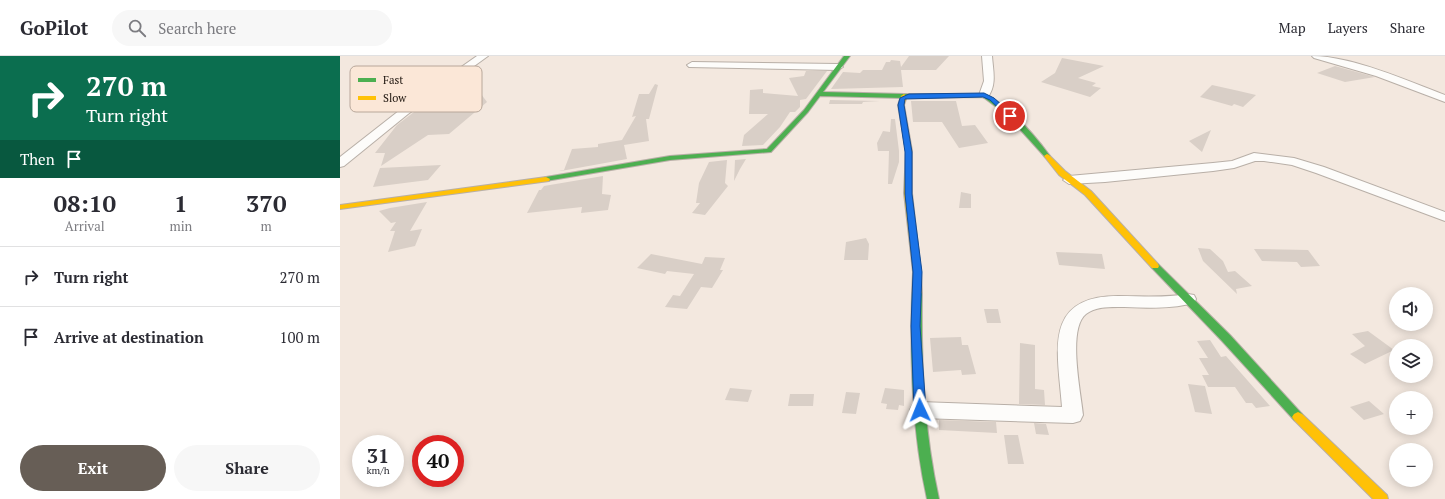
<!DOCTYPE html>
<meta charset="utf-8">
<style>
body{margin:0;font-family:"PT Serif",serif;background:#f7f7f7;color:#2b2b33;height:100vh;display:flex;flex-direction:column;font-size:15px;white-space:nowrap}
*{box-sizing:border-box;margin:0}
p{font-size:13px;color:#7c7c81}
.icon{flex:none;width:22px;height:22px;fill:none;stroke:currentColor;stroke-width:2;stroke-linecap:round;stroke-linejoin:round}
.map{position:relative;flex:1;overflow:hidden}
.panel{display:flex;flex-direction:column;background:#fff;width:340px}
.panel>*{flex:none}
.banner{background:#0b6e4f;color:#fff;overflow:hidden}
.controls{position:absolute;left:1049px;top:231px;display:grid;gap:8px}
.controls a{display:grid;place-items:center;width:44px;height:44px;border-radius:50%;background:#fff;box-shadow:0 2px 10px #0003;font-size:20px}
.speed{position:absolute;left:12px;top:379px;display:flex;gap:8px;font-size:20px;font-weight:700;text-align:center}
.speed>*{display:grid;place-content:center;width:52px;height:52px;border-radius:50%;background:#fff;box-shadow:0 2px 10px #0003;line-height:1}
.speed small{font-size:10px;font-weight:400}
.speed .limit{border:6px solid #d22;background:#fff;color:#111}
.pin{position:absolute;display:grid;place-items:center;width:34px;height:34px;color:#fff;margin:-17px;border:2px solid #fff;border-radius:50%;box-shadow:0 1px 4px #0007}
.me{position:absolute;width:44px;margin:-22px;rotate:358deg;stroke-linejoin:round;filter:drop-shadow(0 0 3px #0008)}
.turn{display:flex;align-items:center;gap:14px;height:84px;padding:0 20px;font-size:18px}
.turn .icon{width:52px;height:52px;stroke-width:2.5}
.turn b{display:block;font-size:28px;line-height:34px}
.then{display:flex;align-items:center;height:38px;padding:0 20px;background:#0003;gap:8px;font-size:15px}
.eta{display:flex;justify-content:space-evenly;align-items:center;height:68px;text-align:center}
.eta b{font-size:24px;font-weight:800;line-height:28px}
.action{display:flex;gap:8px;margin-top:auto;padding:8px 20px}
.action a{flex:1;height:46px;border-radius:24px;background:#675e56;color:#fff;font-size:16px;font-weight:800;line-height:46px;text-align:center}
.action a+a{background:#f7f7f7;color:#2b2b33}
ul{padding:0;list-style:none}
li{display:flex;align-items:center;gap:12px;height:60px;padding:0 20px;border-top:1px solid #e1e1e2}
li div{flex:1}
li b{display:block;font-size:15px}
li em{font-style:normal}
header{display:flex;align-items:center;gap:24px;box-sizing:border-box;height:56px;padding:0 20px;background:#fff;border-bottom:1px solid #e1e1e2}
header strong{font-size:19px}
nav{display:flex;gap:22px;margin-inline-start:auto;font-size:14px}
.search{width:280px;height:36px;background:#f7f7f7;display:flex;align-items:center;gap:10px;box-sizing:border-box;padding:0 14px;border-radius:22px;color:#7c7c81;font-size:15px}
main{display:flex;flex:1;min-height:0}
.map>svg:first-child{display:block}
</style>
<header>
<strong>GoPilot</strong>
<div class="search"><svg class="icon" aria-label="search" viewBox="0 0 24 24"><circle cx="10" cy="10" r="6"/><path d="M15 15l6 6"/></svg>Search here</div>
<nav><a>Map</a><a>Layers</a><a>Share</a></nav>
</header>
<main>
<section class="panel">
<div class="banner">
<div class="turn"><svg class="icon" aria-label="right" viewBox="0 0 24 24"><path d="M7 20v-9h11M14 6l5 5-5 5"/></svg><div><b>270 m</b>Turn right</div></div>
<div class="then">Then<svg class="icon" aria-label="arrive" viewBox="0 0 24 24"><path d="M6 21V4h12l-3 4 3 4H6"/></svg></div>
</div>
<div class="eta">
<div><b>08:10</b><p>Arrival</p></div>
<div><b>1</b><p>min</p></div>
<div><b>370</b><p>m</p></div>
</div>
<ul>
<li><svg class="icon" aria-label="right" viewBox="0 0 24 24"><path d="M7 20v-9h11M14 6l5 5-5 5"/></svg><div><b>Turn right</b></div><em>270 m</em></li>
<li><svg class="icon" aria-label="arrive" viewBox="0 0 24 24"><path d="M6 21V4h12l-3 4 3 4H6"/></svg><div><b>Arrive at destination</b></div><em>100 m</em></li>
</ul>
<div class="action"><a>Exit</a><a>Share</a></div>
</section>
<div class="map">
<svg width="1105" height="443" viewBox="0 0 1105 443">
<rect width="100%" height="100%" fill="#f3e8df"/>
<!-- building -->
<path fill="#d9cfc7" d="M569 0H609L596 14H561L563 31 491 33 503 16 520 17 523 14H542L546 6H550L551 4 560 5 561 11Z
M722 2 764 10 738 22 756 27 752 30 761 32 750 41 701 26 715 17Z
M995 10 1035 21 1005 26 977 17Z
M466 15H487L466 43 460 44V51L455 56H450L440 71 423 89 402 90 404 79 428 58H409L410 34 423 33V37L458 40 449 22 464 20Z
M315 28 318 29 309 63H306L309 85 284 89 287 103 221 115H219L224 114 232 93 258 91V88L282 84 296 60 292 61 299 38H309Z
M872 29 899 35 916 39 903 51 894 48 892 50 860 41Z
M141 38 147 46 109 78 88 79 41 110 45 97H35L57 69 74 56 120 55Z
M490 44 540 45 523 46 522 48H489Z
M571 45H616L622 70 635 69 648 87 619 92 602 66H573Z
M551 63H555L559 95V106L552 128H548L549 95H538L537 87 543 75 550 76Z
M871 74 862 96 849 85Z
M406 103 400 113 394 125 395 104Z
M387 104 385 127 388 130 365 159 352 157 360 147H356L359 127 369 106Z
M101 109 88 124 33 131 40 112Z
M263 120 262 138 271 139 268 154 241 157 242 151 187 157 199 134H201L204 130Z
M621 136 631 138V152H619Z
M87 146 70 175 82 173 75 190 48 196 55 175H50L56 166 51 167 39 155 50 152Z
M526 182 529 188 528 204H504L506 186Z
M858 192 870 193 883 205 888 216 895 215 912 230 896 233 897 238 863 205Z
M914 193 968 194 980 210 961 211 957 206 922 205Z
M716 196 762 198 765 213 719 209Z
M311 198 362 208 365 201 385 202 380 214H383L372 232 361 231 347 253 325 251 333 239 340 240 354 218 327 215 325 218 297 212Z
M644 253H658L661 267H647Z
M1028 275 1054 294 1025 308 1010 298 1025 290 1012 278Z
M621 281 622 289H628L636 318 622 319 621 314 593 316 590 282Z
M870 284 881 301 886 300 930 350 916 352 912 347H906L895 331H868L862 319H869L859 302H868L857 285Z
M680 287 695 289V333L704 334 705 349 679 348Z
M848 328 865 330 872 358 855 356Z
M390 332 412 334 408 346 385 344Z
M545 332 564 334V350L559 349 558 354 546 353 547 348 541 347Z
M506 336 520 337 516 358 502 357Z
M450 338H474L473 350H448Z
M1029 345 1044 358 1024 364 1010 351Z
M599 364 656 366 657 377 599 374Z
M694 367 706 368 709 379 696 378Z
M664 379H678L684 408H668Z"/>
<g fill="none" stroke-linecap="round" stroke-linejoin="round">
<defs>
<path id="street" d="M137 0H148L68 58 4 110 0 111V101L60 54Z
M642 0H652C653 15 657 28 648 41L644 42 639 39 644 25Z
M972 0C1012 0 1068 25 1105 39V46L1036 20 974 2Z
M352 6 498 8 503 11 498 14 349 11 347 9Z
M914 97 954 102 984 111 1105 156V165L976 117 952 109 924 105H915L894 112 873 115 765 126 729 128 723 124 729 120 873 107 892 105Z
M848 238 854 239 856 243 854 247C830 253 808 252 784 251 772 251 756 250 746 258 727 273 741 337 743 359L740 365 733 367 580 362 573 360 570 354 573 348 580 346 722 351C718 297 702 240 778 240 802 240 824 242 848 238Z"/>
<path id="fast" d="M504 0H510L483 36 564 38H646C671 52 693 77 710 100L707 102 705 101 667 59 643 41 564 42 480 40 468 56 431 96 330 104 206 125 202 123 206 121 330 100 427 93 464 54Z
M815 207 818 208 890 279 962 358 964 361 962 364 958 366 954 364 882 285 812 212 811 210Z
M577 234 582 237C581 307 584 375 599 443H587C572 375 570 307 572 237Z"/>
<path id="slow" d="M564 38 567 40 564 49 572 95V137L581 216 582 237 577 240 572 237 573 216 564 137 566 95 558 49 561 40Z
M707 98 709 99 725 115 751 135 818 208 819 210 818 212H812L745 139 719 119 704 100Z
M206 121 210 123 209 125 0 153V149Z
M958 356 962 358 1047 439 1048 443H1033L954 364 952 361 954 358Z"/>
</defs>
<!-- street casing -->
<use href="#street" stroke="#b8afa7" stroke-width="2"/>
<!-- fast casing -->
<use href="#fast" stroke="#b8afa7" stroke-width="2"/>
<!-- slow casing -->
<use href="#slow" stroke="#b8afa7" stroke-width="2"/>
<!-- street -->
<use href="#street" fill="#fdfcfa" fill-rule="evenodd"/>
<!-- fast -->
<use href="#fast" fill="#4caf50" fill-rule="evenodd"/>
<!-- slow -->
<use href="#slow" fill="#ffc107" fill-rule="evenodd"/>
</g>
<!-- route -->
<path fill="#1a73e8" stroke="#114b97" d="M644 37 654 42 673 59V61H668L650 44 643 41 565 43 564 49 572 96V138L582 216 580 270 586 354 584 358H576L574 354 571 270 573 216 565 138V96L558 49 560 42 569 38Z"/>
<!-- legend -->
<rect x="10" y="10" width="132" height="46" rx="6" fill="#fbe7d7" stroke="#b8a79a" stroke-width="1"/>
<rect x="18" y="22" width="18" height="4" fill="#4caf50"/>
<rect x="18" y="40" width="18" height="4" fill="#ffc107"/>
<g font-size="11" fill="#1c130c">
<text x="43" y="28">Fast</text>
<text x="43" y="46">Slow</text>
</g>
</svg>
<div class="controls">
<a><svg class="icon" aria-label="sound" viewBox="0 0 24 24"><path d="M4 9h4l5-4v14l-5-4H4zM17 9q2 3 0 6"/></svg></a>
<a><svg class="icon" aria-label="layers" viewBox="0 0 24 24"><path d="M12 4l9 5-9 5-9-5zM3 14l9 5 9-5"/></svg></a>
<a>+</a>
<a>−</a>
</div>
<div class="speed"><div>31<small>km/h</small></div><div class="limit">40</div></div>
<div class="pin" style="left:670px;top:60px;background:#d93025"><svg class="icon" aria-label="arrive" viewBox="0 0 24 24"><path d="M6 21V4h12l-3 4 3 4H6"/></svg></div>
<svg class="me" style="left:580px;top:354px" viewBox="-20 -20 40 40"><path d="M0-17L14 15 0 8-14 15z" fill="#1a73e8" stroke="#fff" stroke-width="4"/></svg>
</div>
</main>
